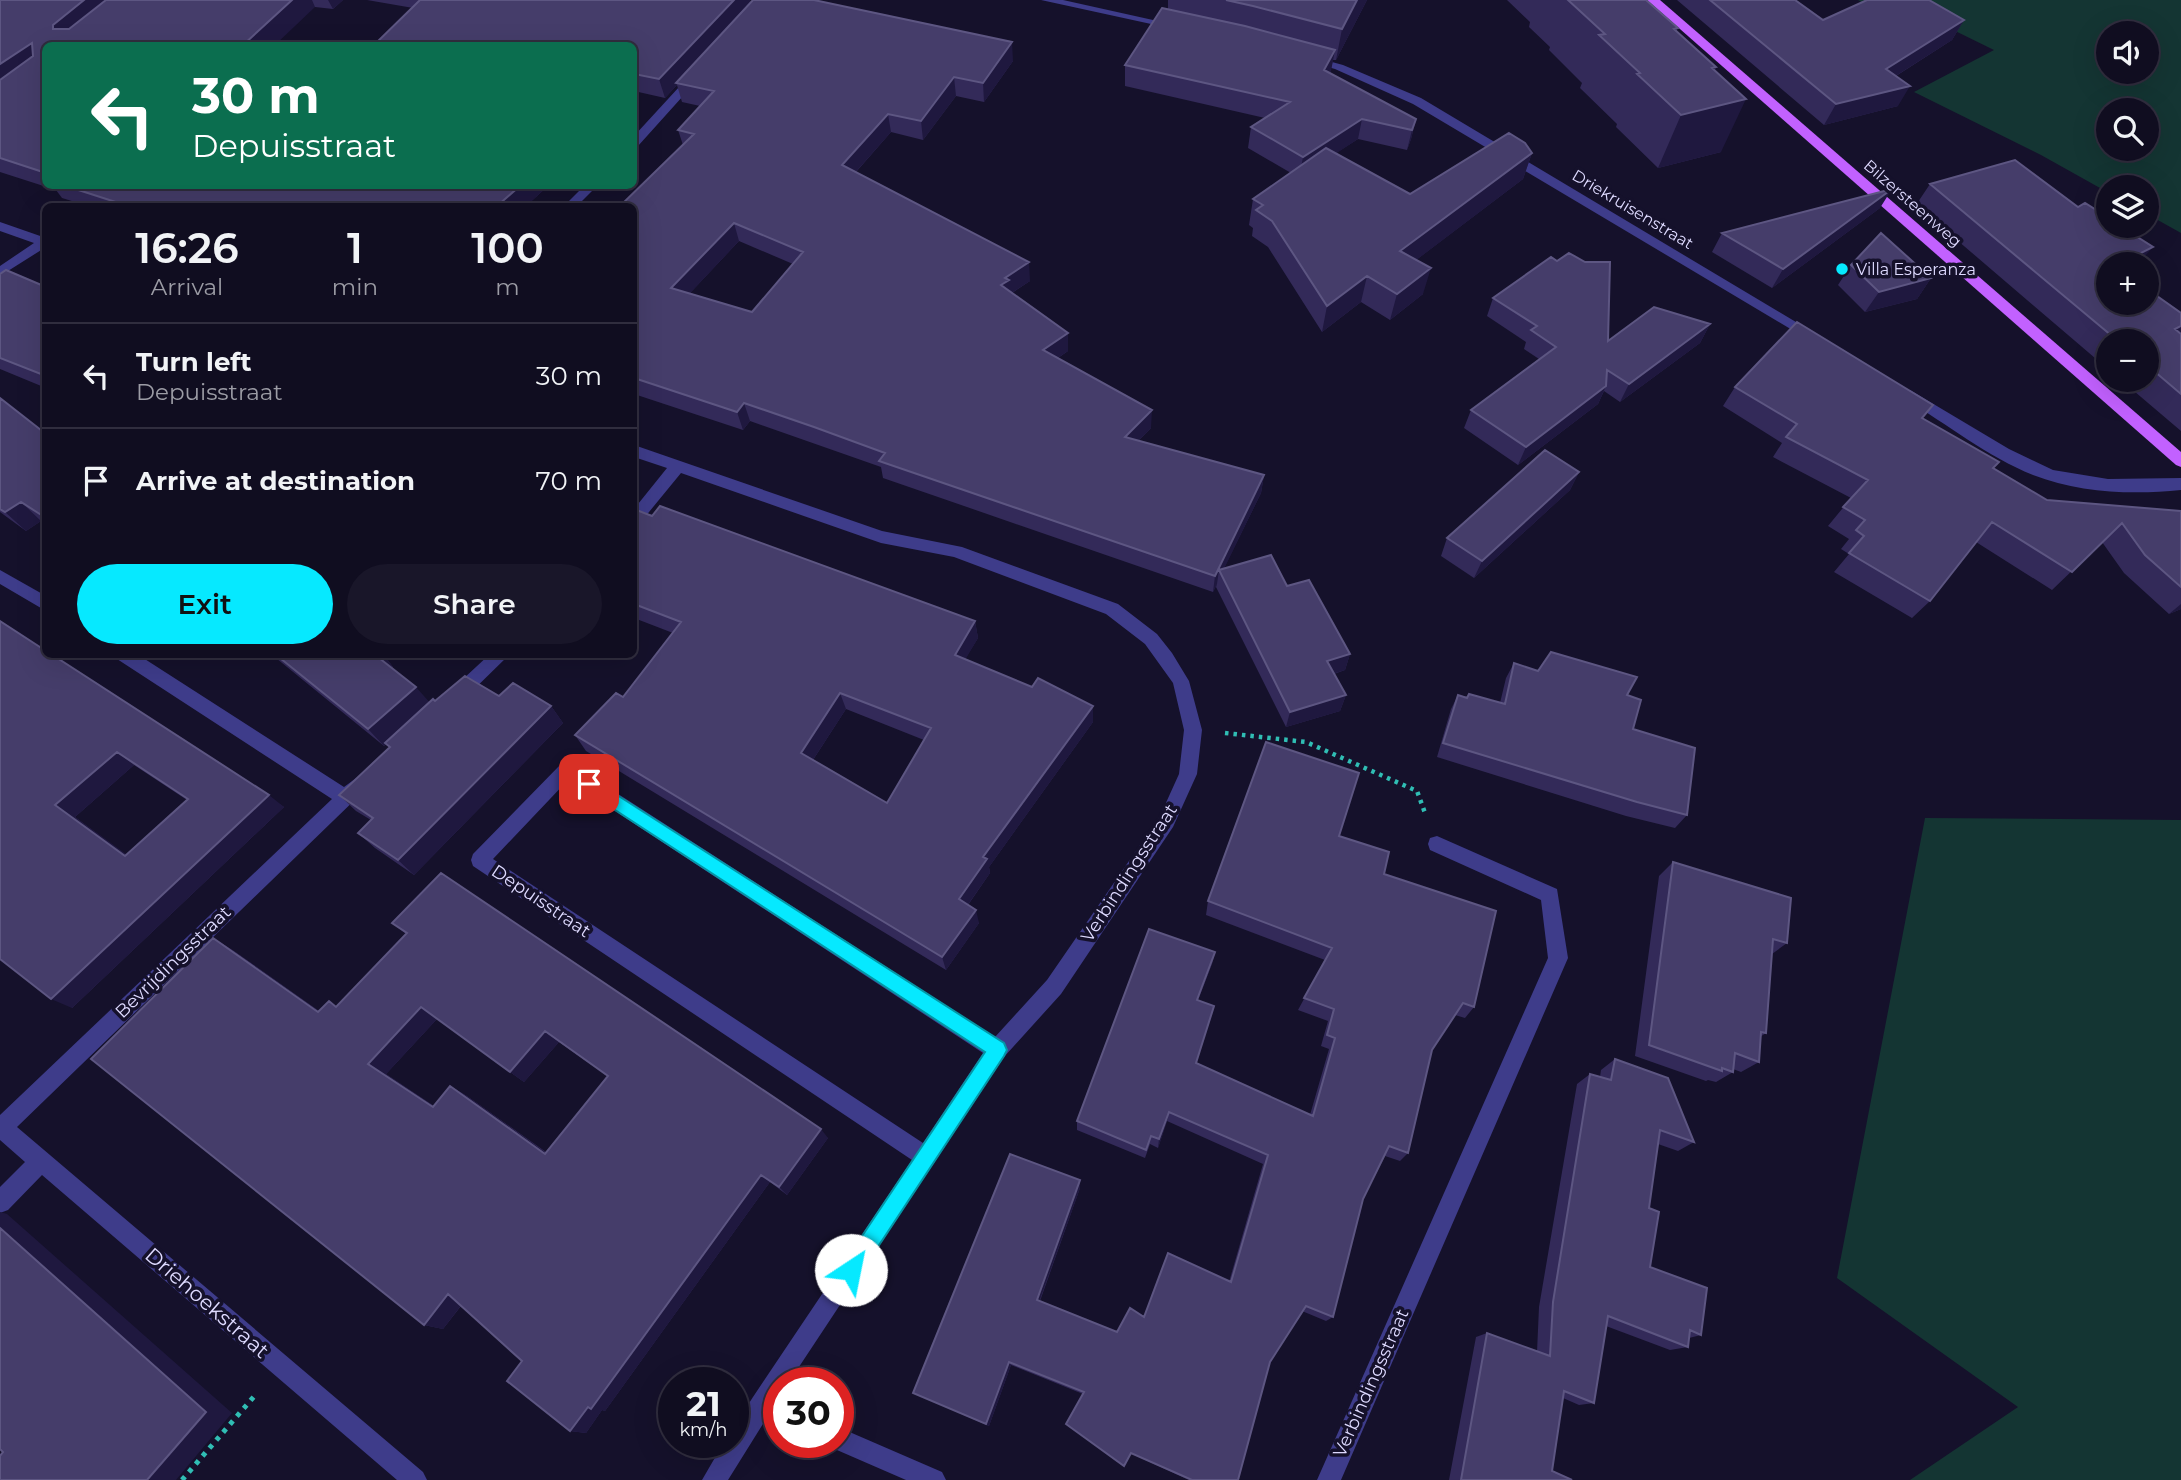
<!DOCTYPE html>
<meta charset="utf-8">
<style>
body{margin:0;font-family:Montserrat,sans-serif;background:#191629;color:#f1f3f6;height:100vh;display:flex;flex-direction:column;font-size:26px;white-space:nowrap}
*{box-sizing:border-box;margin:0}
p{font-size:23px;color:#9c9ca5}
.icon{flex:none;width:38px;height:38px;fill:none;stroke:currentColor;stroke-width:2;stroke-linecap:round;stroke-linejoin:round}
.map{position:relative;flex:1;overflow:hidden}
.panel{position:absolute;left:42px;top:203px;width:595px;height:455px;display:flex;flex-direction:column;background:#100d20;border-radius:10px;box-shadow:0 7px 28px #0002,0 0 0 2px #302d3e}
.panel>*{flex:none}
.banner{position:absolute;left:42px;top:42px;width:595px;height:147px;border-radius:10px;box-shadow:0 7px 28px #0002,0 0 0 2px #302d3e;background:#0b6e4f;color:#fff;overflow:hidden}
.buttons{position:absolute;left:2096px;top:21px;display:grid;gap:14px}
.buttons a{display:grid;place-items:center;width:63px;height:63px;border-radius:50%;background:#100d20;box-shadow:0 7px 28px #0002,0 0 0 2px #302d3e;font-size:35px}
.speed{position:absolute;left:658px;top:1367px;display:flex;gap:14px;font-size:35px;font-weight:700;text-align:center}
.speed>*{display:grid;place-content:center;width:91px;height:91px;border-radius:50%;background:#100d20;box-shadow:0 7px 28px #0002,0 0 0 2px #302d3e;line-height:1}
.speed small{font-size:18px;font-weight:400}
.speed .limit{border:10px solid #d22;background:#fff;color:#111}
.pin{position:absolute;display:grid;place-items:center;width:60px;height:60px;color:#fff;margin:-30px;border-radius:14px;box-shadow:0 4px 10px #0006}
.me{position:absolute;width:77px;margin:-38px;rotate:34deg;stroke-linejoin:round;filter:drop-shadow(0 0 5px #0008)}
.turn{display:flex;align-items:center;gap:24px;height:147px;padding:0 35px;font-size:32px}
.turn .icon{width:91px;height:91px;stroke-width:2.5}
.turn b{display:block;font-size:49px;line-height:60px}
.eta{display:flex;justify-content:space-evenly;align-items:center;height:119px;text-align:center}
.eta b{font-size:42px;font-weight:600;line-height:49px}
.primary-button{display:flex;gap:14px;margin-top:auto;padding:14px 35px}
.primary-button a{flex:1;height:80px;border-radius:42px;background:#06e9ff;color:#111;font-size:28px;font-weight:600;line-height:80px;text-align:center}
.primary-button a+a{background:#191629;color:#f1f3f6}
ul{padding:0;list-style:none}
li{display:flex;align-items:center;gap:21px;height:105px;padding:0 35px;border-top:2px solid #302d3e}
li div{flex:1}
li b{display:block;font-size:26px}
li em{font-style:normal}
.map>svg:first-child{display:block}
</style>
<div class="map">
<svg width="2181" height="1480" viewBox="0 0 2181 1480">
<rect width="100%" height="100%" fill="#15112b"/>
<!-- green -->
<path fill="#143533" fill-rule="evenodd" d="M1858 0H2181V233L2147 214V187H2109V193L2041 155 1914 92 1994 50 1892 0 1876 11ZM2109 33H2147V72H2109ZM2109 110H2147V149H2109Z
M1925 818 2181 820V1480H1910L2018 1407 1837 1278Z"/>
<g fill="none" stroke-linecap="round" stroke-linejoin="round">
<!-- path-far1 -->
<path stroke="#30beb4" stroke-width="4.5" stroke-dasharray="3.5 5" stroke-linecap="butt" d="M1225 733 1306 742 1417 791 1425 813"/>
<!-- path -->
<path stroke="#30beb4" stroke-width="5" stroke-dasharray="4.5 6" stroke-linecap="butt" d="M182 1480 257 1393"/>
<!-- minor -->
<path fill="#3e3c8a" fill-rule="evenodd" d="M1041 0H1063L1180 26 1174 29Z
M1310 56 1343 65 1421 98 1821 337 1819 340H1809L1413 104 1335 69 1306 61V57Z
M691 74 701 76 638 146 634 147V136Z
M584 186H597L577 206H564Z
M0 222 46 238V247L0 276V266L34 243 0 231Z
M1910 390 2009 449 2053 470 2108 479 2181 478V490C2133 495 2079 493 2033 475 1988 457 1947 424 1905 399L1903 395 1905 391Z
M634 445 882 531 962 547 1118 604 1157 634 1172 653 1189 681 1202 730 1197 774 1173 827 1061 994 1004 1057 789 1382H779V1425L766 1419 728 1480H702L724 1442H733V1428L753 1397 912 1160 473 866 471 860 473 854 561 764 567 761 995 1037 1047 980 1160 816 1179 774 1184 730 1173 683 1145 644 1106 614 954 557 881 543 681 473 640 523 634 525V509L667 468 634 457ZM568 780 983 1053 923 1143 493 859Z
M0 570 46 596V611L0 584Z
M115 654H137L344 787 359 776 365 778 368 784 365 790 17 1127 423 1472 427 1480H397L42 1175 8 1210 0 1213V1187L25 1162 0 1140V1115L332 799 117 659Z
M490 654H510L461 702 455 704 449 702 446 697 449 692Z
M1437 836 1557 889 1568 958 1341 1480H1317L1548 958 1541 900 1430 850 1428 844 1430 838Z
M838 1427 942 1472 946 1480H906L830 1447 827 1442H838Z"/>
<!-- major -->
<path fill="#c261ff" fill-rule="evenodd" d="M1647 0H1660L2181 452V467L2176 465Z"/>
</g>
<!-- wall -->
<path fill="#332a59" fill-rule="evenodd" d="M0 0H343L333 9 315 7 46 46V186H548L526 206H88L62 198 56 190 0 172Z
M367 0H734L751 3 1013 61 984 102 956 96 923 140 891 132 856 172 1030 281 1012 293 1068 351 1058 358 1151 428 1138 441 1264 475 1261 493 1224 568 1287 586 1350 654 1345 670 1334 674 1346 695 1340 711 1286 727 1216 587 1217 584 1213 592 883 478 881 467 750 421 743 430 634 394V206L683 145 678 130 700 106 682 102 677 85 665 98 634 91V46ZM739 241 793 264 752 312 690 293Z
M1168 0H1367L1336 60H1333L1330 73 1416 119 1411 139 1407 150 1358 139 1336 153 1410 194 1532 153 1523 179 1416 260 1423 294 1390 320 1361 302 1322 332 1268 247 1252 236 1253 228 1249 225 1253 199 1291 173 1248 148 1251 127 1265 118 1125 86V65L1168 9Z
M1507 0H1646L1678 28 1676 31 1716 67 1715 70 1721 152 1658 168 1616 127 1617 124 1580 88 1582 83 1549 50 1550 47 1529 27 1530 22Z
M1677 0H1795L1823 20H1964L1952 40 1896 76 1898 106 1824 125Z
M1930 184 2109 264 2181 313V332L2179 333 2181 334V431L2121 380H2147V341H2109V370L1916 205Z
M1880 208 1772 288 1712 252 1722 233Z
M1851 265 1931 278 1917 299 1865 312 1838 285Z
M0 274 46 287V388L0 369Z
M1493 298 1608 341 1710 324 1700 343 1620 402 1604 391 1598 404 1518 465 1464 428 1471 410 1539 359 1524 349 1526 342 1487 316Z
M1735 387 1922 418 1993 468 2047 500 2181 511V609L2169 614 2124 573 2102 542 2052 590 1976 542 1930 601 1912 618 1834 572 1849 554 1841 549 1849 539 1828 526 1851 498 1773 457 1782 443 1723 406Z
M0 398 46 434V523L41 521 26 531 0 512Z
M1579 472 1570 490 1474 578 1441 556 1447 538Z
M634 509 975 621 978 638 965 659 1093 722 989 867 990 873 968 905 979 923 946 970 586 751 575 735 623 697 673 633 634 618ZM846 709 924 740 887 803 813 760Z
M0 621 284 807 72 1008ZM134 765 187 800 126 855 75 817Z
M271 654H383L393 667 392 668 429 702 499 696 551 706 563 723 414 875 375 848 358 833 371 820 356 811 339 795 390 748 386 744 384 746Z
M1514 663 1538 671 1627 695 1633 729 1687 815 1675 828 1626 816 1437 757 1451 709 1458 695 1500 703 1506 678Z
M1339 836 1384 874 1474 1007 1465 1018 1455 1015 1432 1050 1408 1153 1400 1161 1385 1156 1363 1199 1333 1317 1326 1321 1302 1311 1270 1362 1238 1480H1189L1130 1453 1123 1466 1067 1425 1066 1424 1083 1394 1011 1365 989 1426 913 1393 1080 1180V1188L1040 1301 1117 1332 1144 1317 1229 1282 1263 1164 1167 1121 1158 1148 1150 1144 1145 1158 1077 1130V1121L1215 952 1212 964 1198 1000 1197 1063 1310 1115 1329 1049 1321 1046 1328 1021 1298 1010 1325 960 1206 915 1208 901Z
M1673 862 1787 943 1772 954 1766 1033 1760 1037 1759 1062 1741 1072 1733 1069V1072L1716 1082 1708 1080 1706 1081 1635 1056 1659 876Z
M392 923 828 1138 787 1195 770 1182 605 1411 602 1410 586 1433 570 1431 522 1361 461 1306 443 1329 424 1325 213 938 234 951 319 1011 337 1006 406 934ZM437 1019 524 1082 559 1042 608 1076 546 1152 467 1096 450 1086 434 1106 386 1074Z
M1615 1059 1694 1142 1678 1151 1658 1144 1649 1208 1650 1267 1701 1335 1689 1338 1688 1347 1670 1350 1606 1326 1594 1403 1579 1405 1563 1398 1552 1471 1572 1480H1449L1476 1337 1487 1333 1537 1352 1539 1307 1577 1084 1590 1074 1600 1077 1601 1070Z"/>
<!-- shaded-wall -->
<path fill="#1f183f" d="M84 0H120L66 46 53 29V25Z
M292 0H312L315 7 274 46H242Z
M328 0H343L333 9Z
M734 0H750L751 5 676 83 677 85 665 98 659 79Z
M1357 0H1367L1336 60 1342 29Z
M1964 20 1952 40 1875 89 1886 69Z
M1012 42 1013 61 984 102 983 83Z
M32 43 46 60 0 93V64Z
M1335 50 1331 71 1321 91 1324 70Z
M1716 67 1697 111 1746 99 1721 152 1658 168 1681 115 1712 68Z
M954 77 956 96 923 140 921 121Z
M1910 86 1898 106 1824 125 1836 104Z
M888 114 891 132 845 184 842 165Z
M1362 119 1358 139 1299 178 1303 157Z
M1416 119 1411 139 1407 150 1412 130Z
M1532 153 1523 179 1394 277 1400 251Z
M520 186H548L526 206H497Z
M1892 189 1880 208 1772 288 1783 269Z
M734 223 739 241 678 306 671 288Z
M2153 247 2138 264H2123L2127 260Z
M1029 262 1030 281 1010 294 1001 285 1005 278Z
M1431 268 1423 294 1390 320 1397 294Z
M1367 276 1361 302 1322 332 1327 306Z
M1931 278 1917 299 1865 312 1879 292Z
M1710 324 1700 343 1620 402 1629 384Z
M2181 326V332L2172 341 2175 329Z
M1068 333V351L1043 368V350Z
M1606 386 1598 404 1518 465 1526 447Z
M744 403 750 421 743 430 737 412Z
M1152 410 1151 428 1124 454 1125 437Z
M1579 472 1570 490 1474 578 1482 561Z
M1264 475 1261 493 1221 575 1219 570 1217 584 1213 592 1215 576Z
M21 502 41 521 26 531 5 512Z
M2181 604V609L2169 614Z
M975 621 978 638 958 672 955 655Z
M373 654H383L393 667 388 671Z
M1350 654 1345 670 1323 677 1327 661Z
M416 687 431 704 384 746 368 729Z
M840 693 846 709 807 769 801 753Z
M1346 695 1340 711 1286 727 1290 712Z
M551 706 563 723 414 875 398 860Z
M1093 706V722L989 867 990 873 962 913 959 899 983 857Z
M117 752 134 765 75 817 144 867 125 856 55 805Z
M269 795 284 807 72 1008 51 999Z
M976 910 979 923 946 970 942 957Z
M213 938 234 951 337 1024 318 1012Z
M1215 952 1212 964 1194 1011 1197 1000Z
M421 1007 437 1019 386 1074 450 1117 433 1107 368 1064Z
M545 1031 559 1042 524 1082 510 1072Z
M450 1086 467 1096 559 1162 545 1154Z
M1169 1112 1167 1121 1158 1148 1159 1139Z
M821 1129 828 1138 787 1195 779 1187Z
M761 1175 770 1182 605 1411 602 1410 586 1433 570 1431Z
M1080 1180V1188L1038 1305 1037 1300Z
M0 1212 7 1214 232 1413 176 1480H147L0 1228Z
M448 1294 466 1299 443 1329 424 1325Z
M1009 1362 1011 1365 989 1426 986 1424Z"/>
<!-- building -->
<path fill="#453d6a" stroke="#5d5682" stroke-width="2" fill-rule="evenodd" d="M0 0H84L53 25V29H69L106 0H292L242 46H46V173L0 158V80L33 56 32 43 0 64Z
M420 0H734L659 79 634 74V46H373Z
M753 0H814L1012 42 983 83 954 77 921 121 888 114 842 165 1029 262 1005 278 1009 280 1001 285 1068 333 1043 350 1152 410 1125 437 1264 475 1215 576 879 461 885 453 814 427 744 403 737 412 634 378V206H620L694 134 678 130 714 91 676 83ZM734 223 803 252 752 312 671 288Z
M1226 0H1357L1342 29 1253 6Z
M1568 0H1646L1678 28 1674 29 1716 67 1712 68 1746 99 1681 115 1637 74 1640 73 1599 35 1605 34Z
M1710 0H1795L1823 20 1867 0H1929L1964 20 1886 69 1910 86 1836 104Z
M1162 8 1245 26 1335 50 1324 70 1416 119 1412 130 1362 119 1303 157 1251 127 1290 102 1125 65Z
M1509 133 1525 143 1532 153 1400 251 1431 268 1397 294 1367 276 1327 306 1272 221 1256 210 1263 205 1253 199 1326 148 1410 194Z
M2015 160 2078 207 2085 203 2109 218V226H2120L2153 247 2127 260 2131 263 2129 264H2109V303H2147V289L2181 313V326L2175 329 2181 334V394L2147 365V341H2118L1930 184Z
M66 186H520L497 206H155L150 205 148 206H128Z
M1892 189 1783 269 1722 233Z
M1881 233 1931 278 1879 292 1851 265Z
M1569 253 1585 262H1610L1608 341 1654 307 1710 324 1629 384 1607 370 1606 386 1526 447 1471 410 1556 347 1531 330 1537 326 1493 298 1551 257 1557 261Z
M6 270 46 287V376L0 358V274Z
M1797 322 1933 405 1922 418 1999 462 1993 468 2047 500 2181 511V587L2145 555 2122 523 2072 572 1992 522 1930 601 1849 553 1864 536 1856 530 1865 520 1843 507 1868 480 1786 437 1797 424 1735 387Z
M0 398 46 434V518L21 502 5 512 0 509Z
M1545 450 1579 472 1482 561 1447 538Z
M660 506 975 621 955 655 1032 687 1038 678 1093 706 983 857 987 859 959 899 976 910 942 957 575 735 616 693 623 697 681 622 634 604V509L652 516ZM840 693 931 728 887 803 801 753Z
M1271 555 1287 586 1309 580 1350 654 1327 661 1346 695 1290 712 1219 570Z
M0 621 46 651V654H51L269 795 51 999 0 959ZM117 752 188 799 125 856 55 805Z
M1551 652 1637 677 1627 695 1641 700 1633 729 1695 748 1687 815 1637 802 1443 743 1458 695 1467 698 1469 694 1505 704 1514 663 1538 671Z
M275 654H374L416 687 368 729Z
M465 676 499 696 513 683 551 706 398 860 358 833 373 818 339 795 390 747 385 743 433 699 435 701Z
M1266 742 1359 773 1339 836 1389 852 1384 874 1496 911 1474 1007 1463 1003 1432 1050 1408 1153 1389 1146 1363 1199 1333 1317 1306 1306 1270 1362 1238 1480H1192L1131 1453 1124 1466 1066 1424 1084 1392 1009 1362 986 1424 913 1393 1010 1154 1080 1180 1037 1300 1117 1332 1130 1308 1144 1317 1168 1253 1231 1282 1268 1155 1169 1112 1159 1139 1151 1136 1146 1150 1077 1121 1149 929 1215 952 1197 1000 1214 1006 1196 1063 1313 1116 1335 1038 1327 1035 1334 1009 1304 998 1332 948 1208 901Z
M1673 862 1791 898 1787 943 1773 939 1766 1033 1761 1032 1759 1062 1735 1053 1733 1072 1722 1068V1071L1649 1045Z
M441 873 821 1129 779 1187 761 1175 591 1409 588 1407 570 1431 507 1381 522 1361 448 1294 424 1325 91 1059 213 938 318 1012 329 1001 336 1007 407 933 392 923ZM421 1007 510 1072 545 1031 608 1076 545 1154 450 1086 433 1107 368 1064Z
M1615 1059 1668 1078 1694 1142 1660 1130 1649 1208 1659 1212 1650 1267 1707 1288 1701 1335 1690 1330 1688 1347 1608 1316 1594 1403 1564 1391 1552 1471 1572 1480H1461L1487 1333 1550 1356 1553 1302 1590 1074 1611 1080Z
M0 1228 206 1412 147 1480H0V1456L3 1452 0 1449Z"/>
<!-- route -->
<path fill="#06e9ff" stroke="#0497a6" stroke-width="2" d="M589 777 1004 1043 1007 1050 1004 1056 858 1277 851 1280 844 1277 841 1270 844 1263 985 1052 583 789 581 784 583 779Z"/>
<!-- markers -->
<circle fill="#06e9ff" stroke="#15112b" stroke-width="2.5" cx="1842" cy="269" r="7"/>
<g text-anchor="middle" stroke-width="7" stroke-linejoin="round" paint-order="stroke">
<!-- far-street labels -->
<g font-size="16" fill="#dedaff" stroke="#15112b">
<text transform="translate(1913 203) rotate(41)" y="6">Bilzersteenweg</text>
<text transform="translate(1633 209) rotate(31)" y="6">Driekruisenstraat</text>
</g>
<!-- far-poi labels -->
<g font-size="16" fill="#dedaff" stroke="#15112b" text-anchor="start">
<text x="1856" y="275">Villa Esperanza</text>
</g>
<!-- street labels -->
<g font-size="18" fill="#dedaff" stroke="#15112b">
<text transform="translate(1129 873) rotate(-57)" y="6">Verbindingsstraat</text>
<text transform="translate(541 901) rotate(34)" y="6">Depuisstraat</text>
<text transform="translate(173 962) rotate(-44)" y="6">Bevrijdingsstraat</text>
<text transform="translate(1371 1383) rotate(-66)" y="6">Verbindingsstraat</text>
</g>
<!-- near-street labels -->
<g font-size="21" fill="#dedaff" stroke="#15112b">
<text transform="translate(207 1303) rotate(41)" y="7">Driehoekstraat</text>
</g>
</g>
</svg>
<div class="buttons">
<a><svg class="icon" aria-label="sound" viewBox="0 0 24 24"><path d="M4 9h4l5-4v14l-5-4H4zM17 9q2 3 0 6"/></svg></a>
<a><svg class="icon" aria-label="search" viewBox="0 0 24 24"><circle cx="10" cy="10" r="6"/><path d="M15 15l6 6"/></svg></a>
<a><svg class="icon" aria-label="layers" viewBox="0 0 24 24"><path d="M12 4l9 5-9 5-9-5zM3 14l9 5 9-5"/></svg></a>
<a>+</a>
<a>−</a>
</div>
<div class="speed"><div>21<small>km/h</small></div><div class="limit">30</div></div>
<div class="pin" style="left:589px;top:784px;background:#d93025"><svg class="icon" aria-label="arrive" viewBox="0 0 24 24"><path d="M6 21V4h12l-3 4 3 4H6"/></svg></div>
<svg class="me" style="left:851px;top:1270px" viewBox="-20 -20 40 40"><circle r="19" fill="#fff"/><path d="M0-13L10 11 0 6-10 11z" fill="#06e9ff"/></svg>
<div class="banner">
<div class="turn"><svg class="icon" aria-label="left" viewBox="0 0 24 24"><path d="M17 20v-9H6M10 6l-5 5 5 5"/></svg><div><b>30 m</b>Depuisstraat</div></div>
</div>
<section class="panel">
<div class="eta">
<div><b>16:26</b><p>Arrival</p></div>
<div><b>1</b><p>min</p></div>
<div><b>100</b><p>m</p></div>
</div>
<ul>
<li><svg class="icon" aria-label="left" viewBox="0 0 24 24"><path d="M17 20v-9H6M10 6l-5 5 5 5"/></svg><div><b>Turn left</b><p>Depuisstraat</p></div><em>30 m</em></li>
<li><svg class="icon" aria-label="arrive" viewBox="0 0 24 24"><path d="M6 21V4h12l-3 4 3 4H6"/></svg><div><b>Arrive at destination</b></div><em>70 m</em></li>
</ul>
<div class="primary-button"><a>Exit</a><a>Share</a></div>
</section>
</div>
